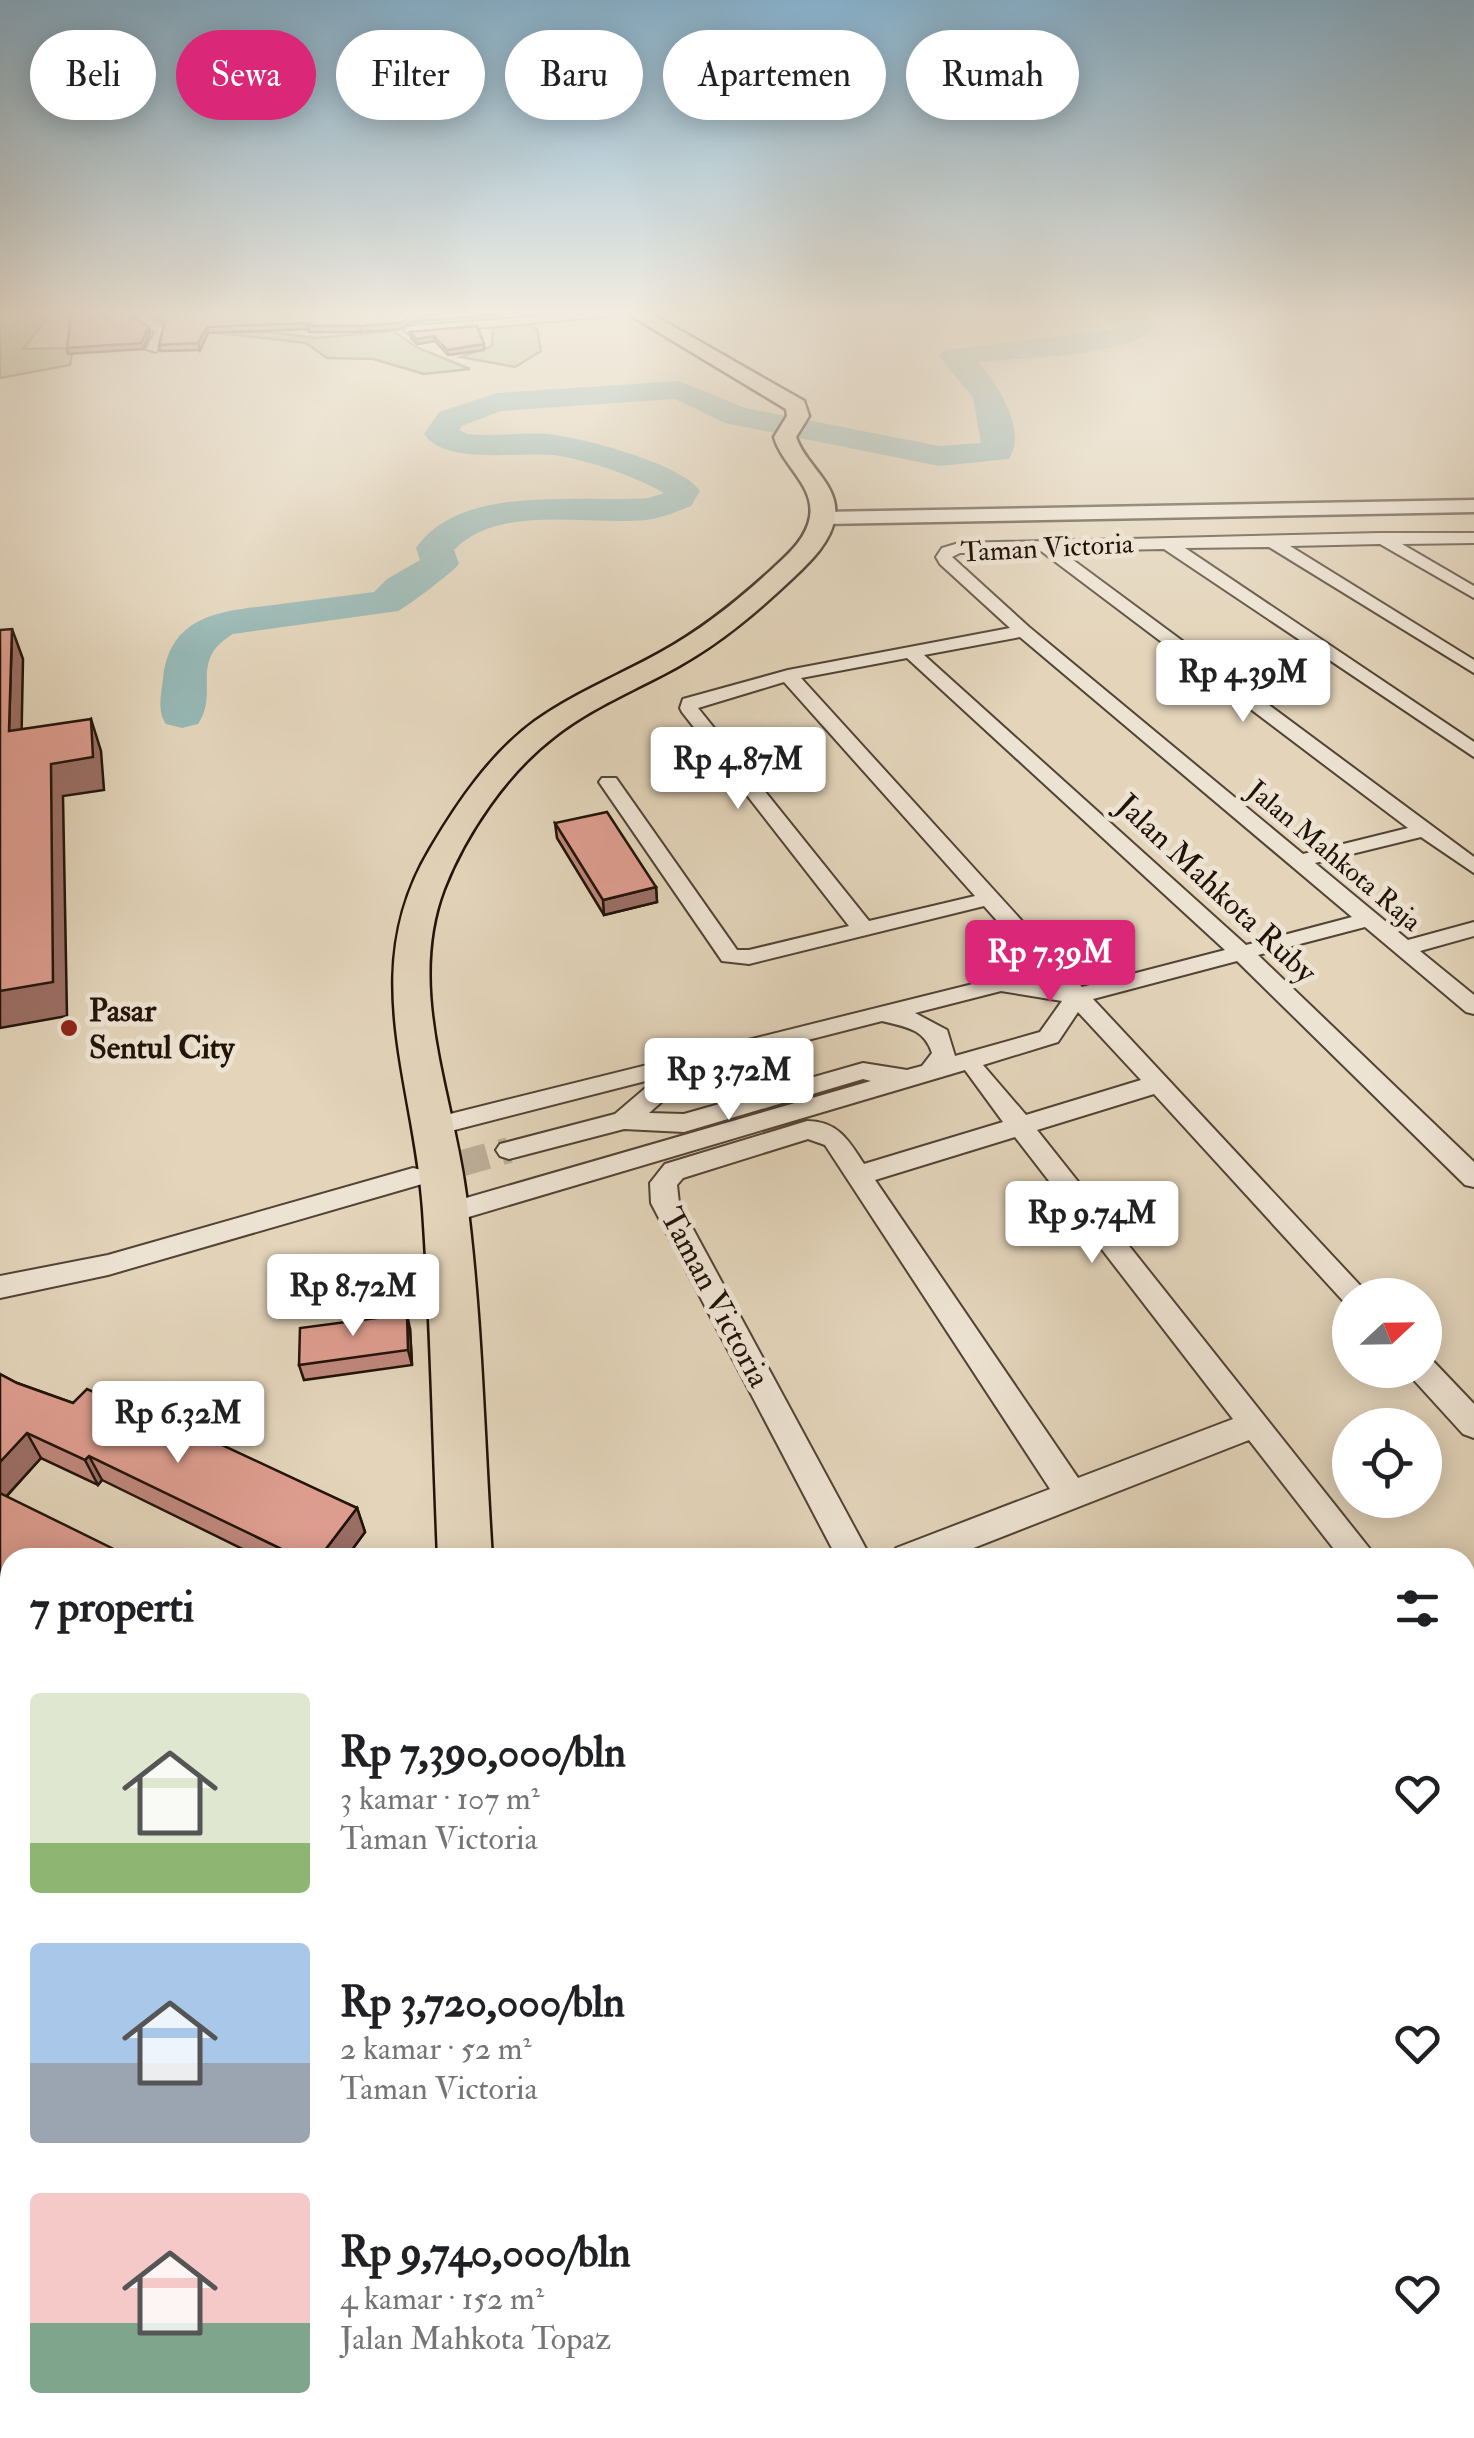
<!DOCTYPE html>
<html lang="id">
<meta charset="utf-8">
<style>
body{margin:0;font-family:"IM FELL Double Pica",serif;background:#f6f6f6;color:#202124;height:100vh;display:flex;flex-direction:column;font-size:38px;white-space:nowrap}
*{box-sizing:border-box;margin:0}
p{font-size:32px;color:#757577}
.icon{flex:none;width:55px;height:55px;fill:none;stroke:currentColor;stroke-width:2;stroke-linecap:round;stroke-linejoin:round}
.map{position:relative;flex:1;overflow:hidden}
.details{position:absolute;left:0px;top:1548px;width:1475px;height:892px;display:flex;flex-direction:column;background:#fff;border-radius:30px 30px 0 0;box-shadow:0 5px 25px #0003}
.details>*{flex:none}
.hud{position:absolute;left:30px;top:30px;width:1415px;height:90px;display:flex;gap:20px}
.needle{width:65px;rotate:68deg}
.tools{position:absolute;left:1332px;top:1278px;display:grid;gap:20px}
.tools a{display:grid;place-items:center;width:110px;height:110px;border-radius:50%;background:#fff;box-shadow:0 5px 25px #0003;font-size:50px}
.price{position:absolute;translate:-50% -85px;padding:0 22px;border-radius:10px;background:#fff;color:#222;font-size:32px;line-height:65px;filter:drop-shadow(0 2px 5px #0008)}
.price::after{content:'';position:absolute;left:50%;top:60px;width:30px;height:22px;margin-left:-15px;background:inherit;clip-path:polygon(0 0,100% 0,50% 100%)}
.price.active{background:#db2777;color:#fff}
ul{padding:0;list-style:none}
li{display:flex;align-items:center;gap:30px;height:250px;padding:0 30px}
li span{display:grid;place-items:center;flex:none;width:280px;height:200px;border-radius:10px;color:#555}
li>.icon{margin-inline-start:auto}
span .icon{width:120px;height:120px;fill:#fffc;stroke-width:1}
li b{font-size:42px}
h2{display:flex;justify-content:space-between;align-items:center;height:120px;padding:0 30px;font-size:42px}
.pill{padding:0 35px;border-radius:45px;background:#fff;box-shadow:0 5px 25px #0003;font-size:35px;line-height:90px}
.pill.active{background:#db2777;color:#fff}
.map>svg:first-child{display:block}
</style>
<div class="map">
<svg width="1474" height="2438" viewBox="0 0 1474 2438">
<rect width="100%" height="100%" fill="#e3d4ba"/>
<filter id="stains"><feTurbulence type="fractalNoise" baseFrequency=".002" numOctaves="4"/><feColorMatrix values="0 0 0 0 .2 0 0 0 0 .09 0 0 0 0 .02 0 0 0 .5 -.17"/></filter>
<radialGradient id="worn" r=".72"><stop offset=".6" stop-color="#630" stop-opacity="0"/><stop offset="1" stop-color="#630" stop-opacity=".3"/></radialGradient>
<!-- green -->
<path fill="#b0bd92" stroke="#69684e" stroke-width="2.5" d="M 0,312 L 52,312 L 23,349 L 73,348 L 70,365 L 0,378 Z
M 527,325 L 537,329 L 541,351 L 515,367 L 461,357 L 492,346 L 493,327 Z
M 393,331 L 418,348 L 470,369 L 424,374 L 373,359 L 327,358 L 306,343 L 218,333 L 268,332 L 316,338 Z"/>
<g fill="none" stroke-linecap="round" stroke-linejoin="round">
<!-- river -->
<path fill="#96b7b4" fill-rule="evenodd" d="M 1103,312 L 1147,312 L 1155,327 C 1132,357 1016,358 978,362 C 997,383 1028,431 1009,459 L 939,466 L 725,423 L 675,399 L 501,411 L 462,426 L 459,430 L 468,434 C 497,437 526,431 555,435 C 589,440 682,464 700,491 L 691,506 C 676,512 662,518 646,520 C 587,526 500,503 454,550 L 459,564 C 453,572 408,606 398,611 L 233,634 C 188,660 220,692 198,724 L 182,728 L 166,724 C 157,711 161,695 163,679 C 170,611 227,611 281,604 C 312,600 343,596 374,592 L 387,579 L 420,560 L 416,548 C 461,483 579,503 648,498 L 664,493 C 634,476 593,462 560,456 C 525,450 446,467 424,434 L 439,412 L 497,393 L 679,381 L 745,408 L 939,446 L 981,443 L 973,398 L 939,356 L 944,350 L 1110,330 L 1125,324 L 1107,318 Z"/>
<!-- minor-tunnel -->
<path stroke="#bcad97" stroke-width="26" stroke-dasharray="26 14" stroke-linecap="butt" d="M 424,1174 L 509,1150"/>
<defs>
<path id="minor" d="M 0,312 L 14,312 L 0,316 Z
M 123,312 L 137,312 L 166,328 L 156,352 L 146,349 L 155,332 Z
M 601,312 L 641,313 L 410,334 L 404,330 L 410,326 Z
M 1380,533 L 1474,533 L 1474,543 L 1402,544 L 1474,586 L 1474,598 L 1380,544 L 1290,546 L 1474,660 L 1474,673 L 1269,547 L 1185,548 L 1474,742 L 1474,757 L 1164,549 L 1061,551 L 1474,857 L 1474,873 L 1421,837 L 1315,863 L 1408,940 L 1474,922 L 1474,936 L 1420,951 L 1474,995 L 1474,1014 L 1466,1012 L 1365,927 L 1258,955 L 1474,1162 L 1474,1187 L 1465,1185 L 1237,961 L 1093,999 L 1369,1295 L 1350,1295 L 1350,1304 L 1345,1303 L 1154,1094 L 1037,1130 L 1377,1558 L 1341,1558 L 1249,1440 L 948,1558 L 892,1558 L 896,1548 L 1050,1489 L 825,1145 L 808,1139 L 683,1178 L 677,1185 L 679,1203 L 871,1558 L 837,1558 L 651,1203 L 650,1183 L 665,1164 L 807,1121 C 838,1121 849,1141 864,1164 L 1003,1122 L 965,1070 L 445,1224 L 435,1221 L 431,1214 L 435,1207 L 871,1081 L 863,1079 L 684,1132 L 624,1129 L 509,1159 L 500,1156 L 496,1150 L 500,1144 L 615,1114 L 656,1079 L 673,1074 L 435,1135 L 426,1132 L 422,1126 L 426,1120 L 1001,977 L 1054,985 L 984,906 L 749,964 L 722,961 L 599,782 L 602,778 L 616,778 L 737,950 L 749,950 L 849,926 L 682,712 L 680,708 L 683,699 L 788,670 L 1010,628 L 940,564 L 936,557 L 942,548 L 959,543 ZM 1041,551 L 1408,828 L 1303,854 L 1029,627 L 952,557 L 960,553 ZM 1020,637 L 1352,917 L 1246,945 L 924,655 ZM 907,658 L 1225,950 L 1082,987 L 801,678 ZM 784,682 L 975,896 L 869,921 L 698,708 ZM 1001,991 L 1062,1001 L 1040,1032 L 955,1056 L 947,1030 L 915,1013 ZM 1078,1012 L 1141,1080 L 1026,1115 L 983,1065 L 1058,1042 ZM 882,1021 C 905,1027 924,1028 932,1053 L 922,1066 L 907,1070 L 863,1063 L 684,1114 L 649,1113 L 674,1091 L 702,1083 L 706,1077 L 694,1069 ZM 1015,1137 L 1233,1419 L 1078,1478 L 875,1180 Z
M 413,1168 L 422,1170 L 426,1177 L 422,1184 L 108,1275 L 0,1298 L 0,1276 L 108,1255 Z
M 1425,1359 L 1434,1362 L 1474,1404 L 1474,1438 L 1463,1434 L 1412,1378 L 1408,1370 L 1425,1370 Z
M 1465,1670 L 1474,1674 L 1474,1714 L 1465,1710 Z
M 1474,2120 L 1474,2164 L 1465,2165 L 1465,2121 Z"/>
<path id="tertiary" d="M 1474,500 L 1474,512 L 823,524 L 813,518 L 823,512 Z"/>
<path id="secondary" d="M 10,2181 L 10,2247 L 0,2251 L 0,2185 Z"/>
<path id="primary" d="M 625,312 L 648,312 L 804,401 L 809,416 L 796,437 C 805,465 839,484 835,516 C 832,541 810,562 793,578 C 758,611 722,642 679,666 C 638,689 592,707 554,737 C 507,773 466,833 444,889 C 406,989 453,1094 466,1195 C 482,1315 484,1437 492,1558 L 438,1558 C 433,1442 431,1325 423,1210 C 414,1081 357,971 430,849 C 457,803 491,753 535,721 C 574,693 620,675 661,652 C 701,630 736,602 770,571 C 786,556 806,540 810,517 C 815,485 782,466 774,437 L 787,416 L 786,409 Z
M 416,2430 L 496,2430 L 495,2438 L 415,2438 Z"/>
</defs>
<!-- minor casing -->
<use href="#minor" stroke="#524335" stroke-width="4"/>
<!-- tertiary casing -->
<use href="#tertiary" stroke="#524335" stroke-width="5"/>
<!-- secondary casing -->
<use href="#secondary" stroke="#221309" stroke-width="5"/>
<!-- primary casing -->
<use href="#primary" stroke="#221309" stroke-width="5"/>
<!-- minor -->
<use href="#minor" fill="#ede3d2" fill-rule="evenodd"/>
<!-- tertiary -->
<use href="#tertiary" fill="#ede3d2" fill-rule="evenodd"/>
<!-- secondary -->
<use href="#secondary" fill="#ede3d2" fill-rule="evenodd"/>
<!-- primary -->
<use href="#primary" fill="#e3d4ba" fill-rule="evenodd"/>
</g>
<!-- wall -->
<path fill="#bf877c" stroke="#221309" stroke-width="2.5" d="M 145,312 L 528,312 L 410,322 L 400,329 L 361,332 L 309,332 L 308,329 L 208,333 L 200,350 L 160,351 L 159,345 L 165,323 Z
M 477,326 L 484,350 L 448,355 L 435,341 L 417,344 L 411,338 L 410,332 Z
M 555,823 L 656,887 L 657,902 L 604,915 L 557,838 Z
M 410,1329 L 412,1365 L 304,1380 L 299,1365 Z
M 0,1374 L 17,1383 L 73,1403 L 141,1413 L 357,1508 L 365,1532 L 346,1558 L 261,1558 L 102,1480 L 98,1485 L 41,1458 L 7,1496 L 10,1558 L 10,1762 L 0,1757 Z"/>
<!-- shaded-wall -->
<path fill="#9b6e65" stroke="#221309" stroke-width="2.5" d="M 459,312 L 528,312 L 410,322 L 400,329 L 361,332 L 360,326 L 409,316 Z
M 149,327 L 150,333 L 143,349 L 68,354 L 67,348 Z
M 207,327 L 208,333 L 200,350 L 198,343 Z
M 434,336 L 435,341 L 417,344 L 416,339 Z
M 484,344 L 484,350 L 448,355 L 447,350 Z
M 12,629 L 23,659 L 21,763 L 9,731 Z
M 91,719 L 101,751 L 104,790 L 63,796 L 67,1016 L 0,1028 L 0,991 L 51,764 Z
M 656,887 L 657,902 L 604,915 L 603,900 Z
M 407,1314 L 410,1329 L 412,1365 L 408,1350 Z
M 27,1433 L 41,1458 L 0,1503 L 0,1462 Z
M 89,1456 L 102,1480 L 98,1485 L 85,1460 Z
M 357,1508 L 365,1532 L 346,1558 L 319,1558 Z"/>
<!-- building -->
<path fill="#de9d90" stroke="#221309" stroke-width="2.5" d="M 71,312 L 124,312 L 149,327 L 141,343 L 67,348 Z
M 154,312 L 459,312 L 409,316 L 400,323 L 360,326 L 308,326 L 311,323 L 207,327 L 198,343 L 159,345 L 166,319 Z
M 477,326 L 484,344 L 447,350 L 434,336 L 416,339 L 410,332 Z
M 12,629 L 9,731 L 91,719 L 93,757 L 51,764 L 53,982 L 0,991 L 0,630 Z
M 607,812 L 656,887 L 603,900 L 555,823 Z
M 407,1314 L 408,1350 L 299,1365 L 300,1328 Z
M 0,1374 L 17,1383 L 73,1403 L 87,1389 L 141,1413 L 145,1409 L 357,1508 L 319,1558 L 300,1558 L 89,1456 L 85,1460 L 27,1433 L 0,1462 Z
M 0,1493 L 132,1558 L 10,1558 L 10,1750 L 0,1744 Z"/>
<!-- sky -->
<linearGradient id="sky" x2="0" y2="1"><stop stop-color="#87b5d3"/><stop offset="0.48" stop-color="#f2ece0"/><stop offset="1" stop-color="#f2ece0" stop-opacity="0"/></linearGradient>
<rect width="1474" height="653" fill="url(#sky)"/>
<!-- markers -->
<circle fill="#8f2418" stroke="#ede3d2" stroke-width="4" cx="69" cy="1028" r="10"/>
<g text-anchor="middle" stroke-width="10" stroke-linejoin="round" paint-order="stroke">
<!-- far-street labels -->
<g font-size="28" fill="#221309" stroke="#ede3d2">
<text transform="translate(1047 547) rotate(-3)" y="10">Taman Victoria</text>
<text transform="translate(1335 855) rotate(40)" y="10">Jalan Mahkota Raja</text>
</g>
<!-- street labels -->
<g font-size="32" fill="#221309" stroke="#ede3d2">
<text transform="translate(1217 888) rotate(43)" y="11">Jalan Mahkota Ruby</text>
<text transform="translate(716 1297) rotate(62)" y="11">Taman Victoria</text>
</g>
<!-- poi labels -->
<g font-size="32" font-weight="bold" fill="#221309" stroke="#ede3d2" text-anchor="start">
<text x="89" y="1021">Pasar<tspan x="89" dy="37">Sentul City</tspan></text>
</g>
</g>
<rect width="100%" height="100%" filter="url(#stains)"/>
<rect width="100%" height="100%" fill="url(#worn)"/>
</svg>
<div class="tools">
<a><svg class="needle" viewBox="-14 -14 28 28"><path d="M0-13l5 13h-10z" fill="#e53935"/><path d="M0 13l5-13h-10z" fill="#757577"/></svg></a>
<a><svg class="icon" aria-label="locate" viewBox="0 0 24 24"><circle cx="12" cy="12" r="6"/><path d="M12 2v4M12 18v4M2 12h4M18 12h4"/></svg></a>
</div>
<b class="price" style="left:1243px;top:725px">Rp 4.39M</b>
<b class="price" style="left:738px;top:812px">Rp 4.87M</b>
<b class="price active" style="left:1050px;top:1005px">Rp 7.39M</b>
<b class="price" style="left:729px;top:1123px">Rp 3.72M</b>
<b class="price" style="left:1092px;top:1266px">Rp 9.74M</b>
<b class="price" style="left:353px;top:1339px">Rp 8.72M</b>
<b class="price" style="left:178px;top:1466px">Rp 6.32M</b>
<div class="hud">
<a class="pill">Beli</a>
<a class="pill active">Sewa</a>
<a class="pill">Filter</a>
<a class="pill">Baru</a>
<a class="pill">Apartemen</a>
<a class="pill">Rumah</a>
</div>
<section class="details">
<h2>7 properti<svg class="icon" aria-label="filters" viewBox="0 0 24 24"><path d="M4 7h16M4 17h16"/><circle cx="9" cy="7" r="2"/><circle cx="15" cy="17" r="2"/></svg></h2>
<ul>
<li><span style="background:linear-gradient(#dfe7d0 75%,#8fb573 0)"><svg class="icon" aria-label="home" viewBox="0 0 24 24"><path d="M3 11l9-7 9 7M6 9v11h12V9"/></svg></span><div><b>Rp 7,390,000/bln</b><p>3 kamar · 107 m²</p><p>Taman Victoria</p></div><svg class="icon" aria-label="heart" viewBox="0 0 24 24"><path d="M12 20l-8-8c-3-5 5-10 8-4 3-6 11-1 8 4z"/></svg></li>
<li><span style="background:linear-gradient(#a9c7e8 60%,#9aa5b1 0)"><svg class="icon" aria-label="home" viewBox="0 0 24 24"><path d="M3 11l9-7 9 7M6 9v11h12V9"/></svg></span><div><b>Rp 3,720,000/bln</b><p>2 kamar · 52 m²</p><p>Taman Victoria</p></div><svg class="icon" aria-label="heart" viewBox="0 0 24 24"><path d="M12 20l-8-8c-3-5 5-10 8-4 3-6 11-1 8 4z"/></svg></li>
<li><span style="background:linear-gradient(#f6c9c9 65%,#7fa58c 0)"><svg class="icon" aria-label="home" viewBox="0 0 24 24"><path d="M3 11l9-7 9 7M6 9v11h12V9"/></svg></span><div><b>Rp 9,740,000/bln</b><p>4 kamar · 152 m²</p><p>Jalan Mahkota Topaz</p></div><svg class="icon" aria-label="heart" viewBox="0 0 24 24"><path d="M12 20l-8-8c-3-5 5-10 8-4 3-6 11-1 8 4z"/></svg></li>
</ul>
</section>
</div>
